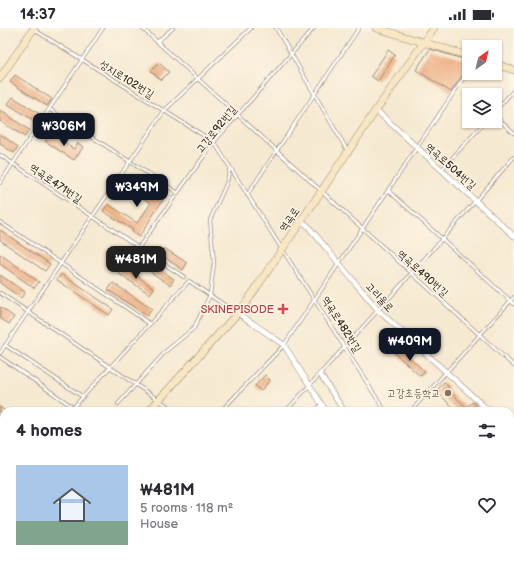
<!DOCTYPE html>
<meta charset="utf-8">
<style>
body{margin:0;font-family:"Balsamiq Sans","Poor Story",sans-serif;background:#f7f7f7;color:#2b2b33;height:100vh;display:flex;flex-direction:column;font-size:15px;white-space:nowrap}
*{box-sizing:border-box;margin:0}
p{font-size:13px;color:#7c7c81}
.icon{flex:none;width:22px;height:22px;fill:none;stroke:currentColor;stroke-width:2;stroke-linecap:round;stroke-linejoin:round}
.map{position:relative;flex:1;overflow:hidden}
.drawer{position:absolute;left:0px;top:379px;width:514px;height:156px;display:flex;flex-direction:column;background:#fff;border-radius:12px 12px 0 0;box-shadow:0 1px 3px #0004}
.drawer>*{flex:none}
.needle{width:26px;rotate:34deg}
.tools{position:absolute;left:462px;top:12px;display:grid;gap:8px}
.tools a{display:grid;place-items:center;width:40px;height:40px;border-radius:0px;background:#fff;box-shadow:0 1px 3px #0004;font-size:20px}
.price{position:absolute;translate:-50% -34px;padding:0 9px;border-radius:8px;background:#111827;color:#fff;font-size:13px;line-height:26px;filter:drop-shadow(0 1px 2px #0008)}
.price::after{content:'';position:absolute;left:50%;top:24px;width:12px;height:9px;margin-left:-6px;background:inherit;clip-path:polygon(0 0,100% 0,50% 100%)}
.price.active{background:#222;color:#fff}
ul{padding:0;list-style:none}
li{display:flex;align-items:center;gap:12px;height:100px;padding:0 16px}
li span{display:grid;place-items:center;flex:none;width:112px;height:80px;border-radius:0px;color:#555}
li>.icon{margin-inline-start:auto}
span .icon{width:48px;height:48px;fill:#fffc;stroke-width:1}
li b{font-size:17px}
h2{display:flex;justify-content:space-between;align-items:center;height:48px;padding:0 16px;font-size:17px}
.status{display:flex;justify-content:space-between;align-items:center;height:28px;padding:0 20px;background:#fff;direction:ltr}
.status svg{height:11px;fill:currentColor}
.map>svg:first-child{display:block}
</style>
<div class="status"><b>14:37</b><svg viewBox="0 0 49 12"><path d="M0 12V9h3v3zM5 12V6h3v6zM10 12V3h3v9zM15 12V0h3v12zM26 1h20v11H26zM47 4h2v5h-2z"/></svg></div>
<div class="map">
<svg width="514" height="535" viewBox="0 0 514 535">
<rect width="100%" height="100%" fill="#fcf5e5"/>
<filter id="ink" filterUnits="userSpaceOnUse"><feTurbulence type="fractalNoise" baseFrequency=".025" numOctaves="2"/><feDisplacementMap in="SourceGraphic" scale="8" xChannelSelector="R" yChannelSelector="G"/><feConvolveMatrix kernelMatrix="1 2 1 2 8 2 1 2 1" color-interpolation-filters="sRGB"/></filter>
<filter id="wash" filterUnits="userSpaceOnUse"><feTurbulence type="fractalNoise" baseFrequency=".012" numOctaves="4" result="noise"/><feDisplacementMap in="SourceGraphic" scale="16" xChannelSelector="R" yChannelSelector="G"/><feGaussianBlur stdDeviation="0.9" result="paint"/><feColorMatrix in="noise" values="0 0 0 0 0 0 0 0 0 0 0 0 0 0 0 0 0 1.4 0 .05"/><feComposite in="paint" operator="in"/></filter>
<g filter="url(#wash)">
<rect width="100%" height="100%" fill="#f6e9d1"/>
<!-- green -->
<path fill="#c0d275" stroke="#7e7e4a" d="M 514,407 L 514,462 L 510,467 L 510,411 Z
M 129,531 L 396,531 L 396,535 L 124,535 Z"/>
<g id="blocks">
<!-- building -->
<path fill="#edaf83" d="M 430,21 L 469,33 L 469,39 L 467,40 L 451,64 L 416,42 Z
M 388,22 L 395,27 L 378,53 L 371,48 Z
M 159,35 L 169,44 L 161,52 L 151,43 Z
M 15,47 L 52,71 L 47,78 L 10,54 Z
M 13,69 L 41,87 L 36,94 L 8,76 Z
M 0,82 L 29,102 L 25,109 L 0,93 Z
M 51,105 L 74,121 L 78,115 L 83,119 L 74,132 L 45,113 Z
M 0,106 L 18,119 L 14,125 L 0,116 Z
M 126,149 L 156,168 L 157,165 L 164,170 L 139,209 L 132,204 L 133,202 L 103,183 L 108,176 L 137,195 L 143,187 L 151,175 L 121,156 Z
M 0,202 L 50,236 L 45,243 L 0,212 Z
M 164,220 L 187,235 L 183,242 L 160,226 Z
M 134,224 L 174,251 L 170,257 L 130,230 Z
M 0,226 L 39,254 L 34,260 L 0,236 Z
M 124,239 L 154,260 L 150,266 L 119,246 Z
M 61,246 L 113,281 L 109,287 L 57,252 Z
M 0,247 L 25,264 L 21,270 L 0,255 Z
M 113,255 L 152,281 L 147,288 L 108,262 Z
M 0,279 L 14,289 L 9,296 L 0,290 Z
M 400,320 L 425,344 L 420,348 L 395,325 Z
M 265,347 L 270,352 L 261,363 L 255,358 Z
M 444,354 L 449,359 L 447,361 L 467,380 L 472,374 L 480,381 L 478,383 L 457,383 L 438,365 L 440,363 L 438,361 Z
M 0,379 L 4,382 L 4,391 L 0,388 Z
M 510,506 L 514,512 L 514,521 L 510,524 Z"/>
</g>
</g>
<g filter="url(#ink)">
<use href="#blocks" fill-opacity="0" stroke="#988a78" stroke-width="1"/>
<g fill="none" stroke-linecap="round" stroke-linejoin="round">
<!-- secondary-tunnel -->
<path stroke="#d1c3ad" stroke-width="7" stroke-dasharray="7 3.5" stroke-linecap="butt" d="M 11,535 L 14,531"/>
<defs>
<path id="lane" d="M 142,0 L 514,338
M 276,0 L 347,122
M 33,1 L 214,114 L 385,383
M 157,14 L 173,0
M 49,81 L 178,165
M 495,83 L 514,62
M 495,88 L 514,105
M 0,127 L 184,249
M 442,141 L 486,93
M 0,155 L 103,0
M 388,162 L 514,276
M 247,167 L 359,0
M 0,194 L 150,296
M 139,219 L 214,114 L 314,0
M 0,265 L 175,383
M 5,317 L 83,369
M 0,325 L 164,83 L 251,0
M 0,329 L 73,379
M 118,376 L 166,323 L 194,300 L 210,267 L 214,235 L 210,192 L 227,154 L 230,139
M 70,383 L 189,253 L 236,285
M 221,383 L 284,317 L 469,42
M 286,383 L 412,245 L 514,129
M 411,383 L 514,269
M 0,412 L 4,407
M 0,466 L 4,461
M 0,479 L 4,481
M 510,487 L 514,493
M 0,521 L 4,523
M 79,531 L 82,534 L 87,531
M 109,535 L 111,531"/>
<path id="street" d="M 376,82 L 514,208
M 301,193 L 307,197 L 378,282 L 489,383
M 238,285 L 284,317 L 326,383
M 320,346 L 344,383
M 317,383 L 322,377
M 0,396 L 4,398
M 510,401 L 514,405
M 420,531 L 422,535
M 481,531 L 483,535
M 505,535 L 514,529"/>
<path id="secondary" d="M 376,0 L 469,28
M 495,36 L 514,42
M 0,50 L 34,0
M 149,383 L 244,278 L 376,82 L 434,0"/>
</defs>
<!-- lane casing -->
<use href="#lane" stroke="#988a78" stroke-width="4"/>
<!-- street casing -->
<use href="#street" stroke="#988a78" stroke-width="6"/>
<!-- secondary casing -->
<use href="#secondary" stroke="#988a78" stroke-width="8"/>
<!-- path -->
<path stroke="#988a78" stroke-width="1" stroke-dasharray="1 3" stroke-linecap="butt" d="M 122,535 L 125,531"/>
<!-- lane -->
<use href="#lane" stroke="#fff" stroke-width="2.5"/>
<!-- street -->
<use href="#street" stroke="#fff" stroke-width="5"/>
<!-- secondary -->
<use href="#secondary" stroke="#f9e7c3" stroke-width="7"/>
</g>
</g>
<!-- markers -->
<path fill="#e0444e" stroke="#fcf5e5" stroke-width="1.5" d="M281 275h4v4h4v4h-4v4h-4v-4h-4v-4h4z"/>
<circle fill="#8d6e63" stroke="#fcf5e5" stroke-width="1.5" cx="448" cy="365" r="4"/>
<g text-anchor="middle" stroke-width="3" stroke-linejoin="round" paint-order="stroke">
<!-- street labels -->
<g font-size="11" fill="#3b2a1e" stroke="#fcf5e5">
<text transform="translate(127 51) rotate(32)" y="4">성지로102번길</text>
<text transform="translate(216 101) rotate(-51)" y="4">고강로92번길</text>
<text transform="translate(451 138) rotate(42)" y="4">역곡로504번길</text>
<text transform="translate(56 155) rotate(34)" y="4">역곡로471번길</text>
<text transform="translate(289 191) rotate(-55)" y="4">역곡로</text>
<text transform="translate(423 245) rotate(42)" y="4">역곡로490번길</text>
<text transform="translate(380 269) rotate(47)" y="4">고리울로</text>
<text transform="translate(342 296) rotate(58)" y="4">역곡로482번길</text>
</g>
<!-- health labels -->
<g font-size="11" fill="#be3a42" stroke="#fcf5e5" text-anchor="end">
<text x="274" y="285">SKINEPISODE</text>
</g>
<!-- education labels -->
<g font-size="11" fill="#785e54" stroke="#fcf5e5" text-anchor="end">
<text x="440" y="369">고강초등학교</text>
</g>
</g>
</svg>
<div class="tools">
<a><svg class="needle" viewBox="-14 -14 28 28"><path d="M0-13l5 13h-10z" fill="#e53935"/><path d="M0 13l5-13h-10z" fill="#7c7c81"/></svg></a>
<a><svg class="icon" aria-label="layers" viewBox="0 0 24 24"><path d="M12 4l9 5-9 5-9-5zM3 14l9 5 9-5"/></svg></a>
</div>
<b class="price" style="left:64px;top:119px">₩306M</b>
<b class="price" style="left:137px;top:180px">₩349M</b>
<b class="price active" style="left:136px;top:252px">₩481M</b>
<b class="price" style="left:410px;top:334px">₩409M</b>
<section class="drawer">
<h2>4 homes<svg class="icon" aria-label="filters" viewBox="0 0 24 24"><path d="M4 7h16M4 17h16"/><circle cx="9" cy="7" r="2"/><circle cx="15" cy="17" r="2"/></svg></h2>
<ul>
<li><span style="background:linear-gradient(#a9c7e8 70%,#7fa58c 0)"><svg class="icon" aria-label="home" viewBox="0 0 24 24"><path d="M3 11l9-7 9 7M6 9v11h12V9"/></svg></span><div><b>₩481M</b><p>5 rooms · 118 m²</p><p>House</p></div><svg class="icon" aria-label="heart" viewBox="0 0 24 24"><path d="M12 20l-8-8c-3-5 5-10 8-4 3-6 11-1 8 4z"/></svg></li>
</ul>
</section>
</div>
